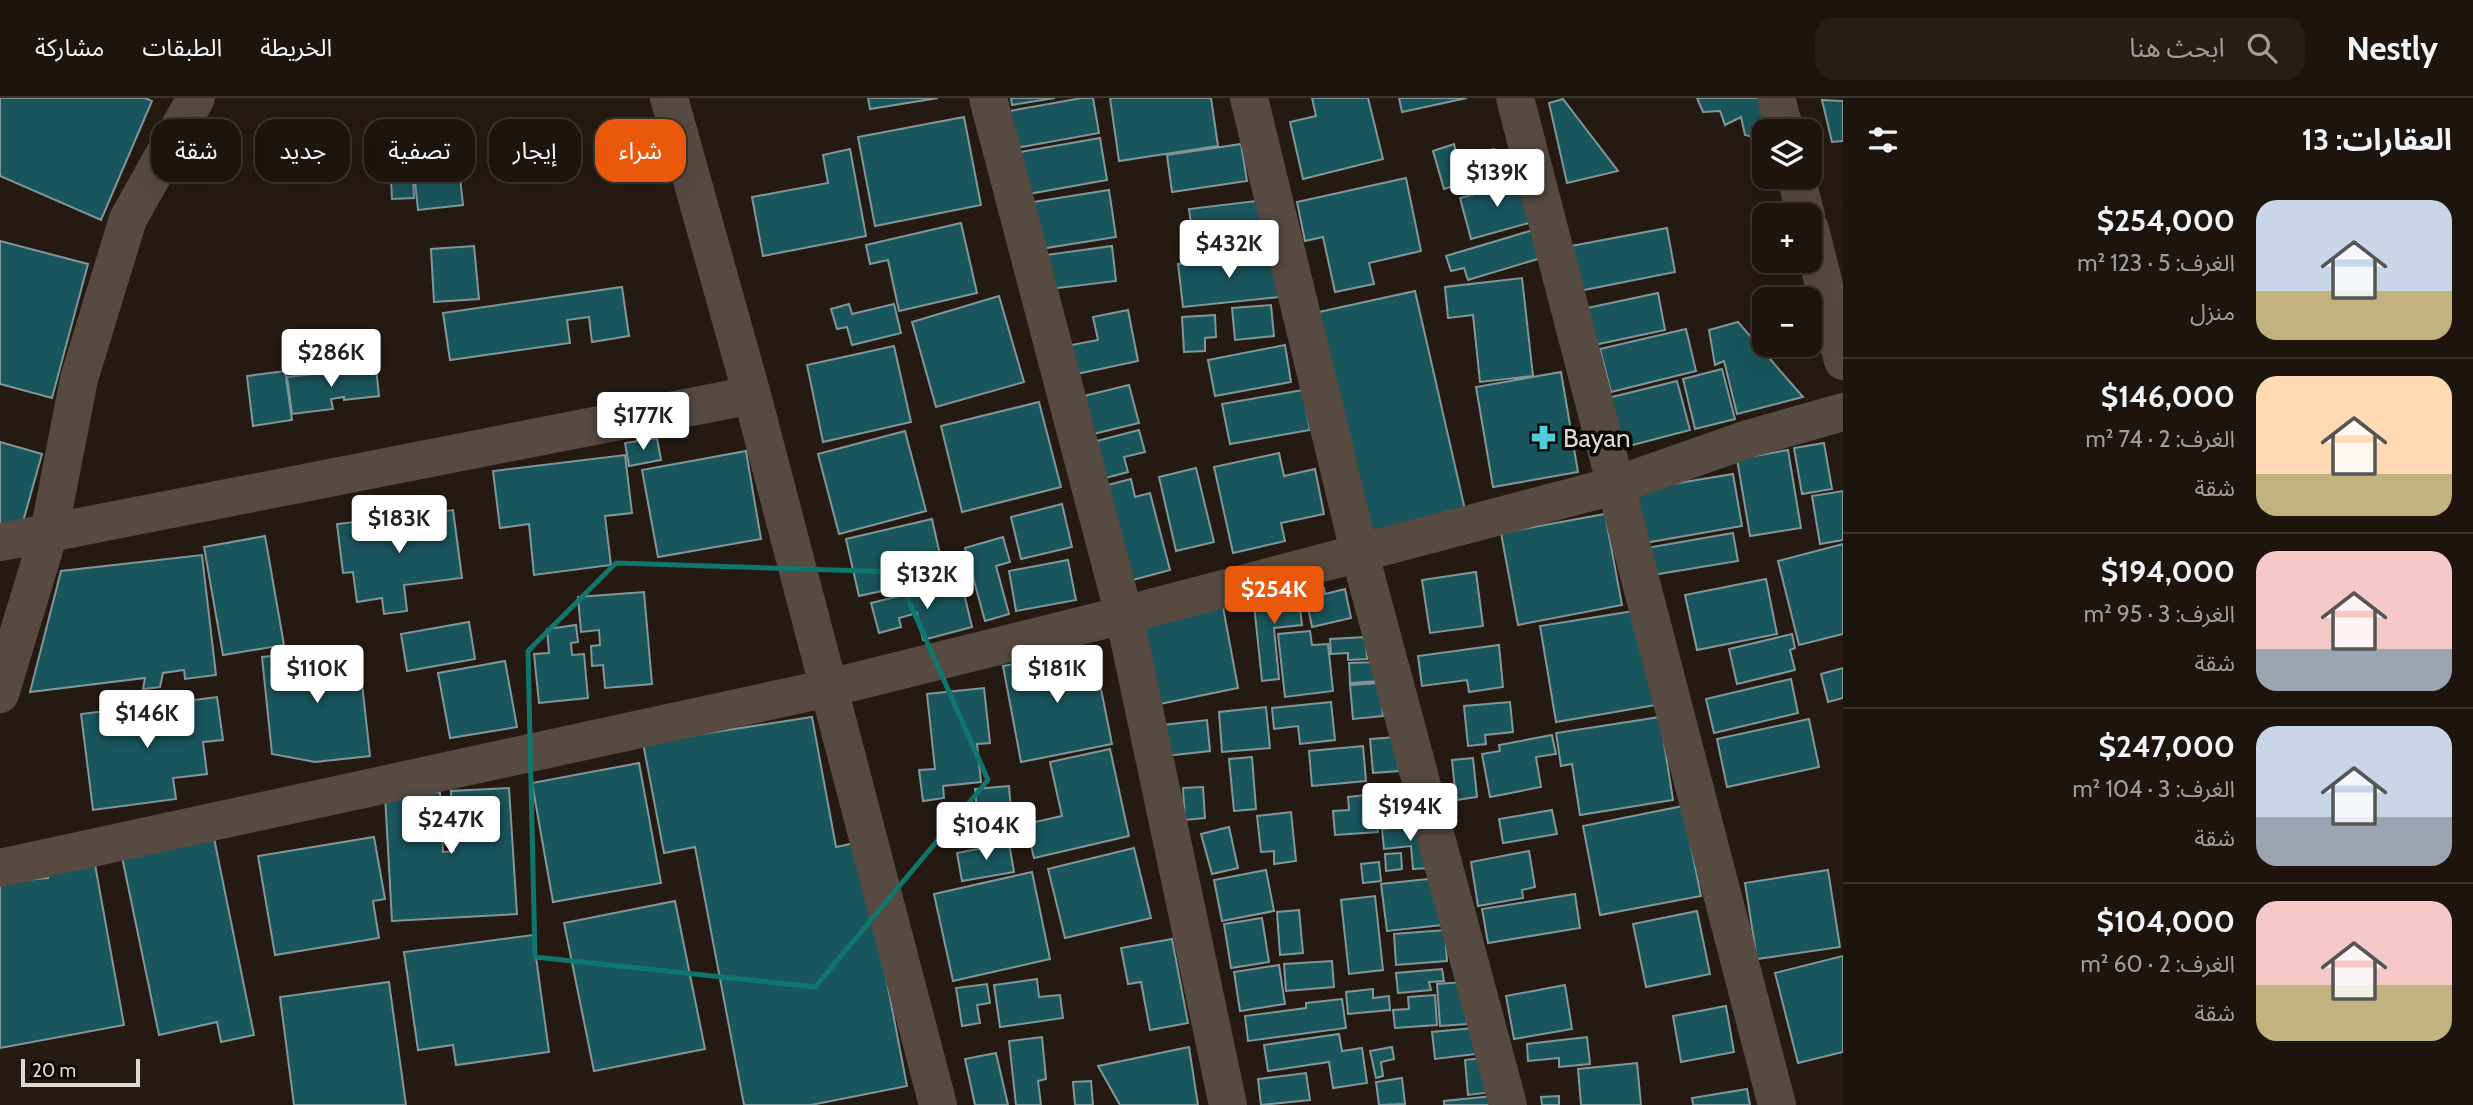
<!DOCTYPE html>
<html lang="ar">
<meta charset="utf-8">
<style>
body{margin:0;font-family:Cabin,"Noto Sans Arabic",sans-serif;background:#251d16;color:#f1f3f6;direction:rtl;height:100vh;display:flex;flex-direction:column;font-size:26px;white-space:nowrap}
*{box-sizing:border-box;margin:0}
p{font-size:23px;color:#a09e9d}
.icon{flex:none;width:38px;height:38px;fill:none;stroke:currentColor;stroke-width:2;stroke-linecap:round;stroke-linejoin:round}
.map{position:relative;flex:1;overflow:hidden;direction:ltr}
.sheet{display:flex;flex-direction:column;background:#1c140d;width:630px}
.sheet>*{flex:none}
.banner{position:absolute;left:21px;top:21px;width:665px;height:63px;direction:rtl;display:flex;gap:14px}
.buttons{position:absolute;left:1752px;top:21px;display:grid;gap:14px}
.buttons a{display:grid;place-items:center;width:70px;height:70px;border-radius:14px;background:#1c140d;box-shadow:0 7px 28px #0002,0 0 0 2px #3a332e;font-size:35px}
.scale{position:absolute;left:21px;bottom:18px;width:119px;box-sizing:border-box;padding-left:7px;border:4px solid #dfd7d1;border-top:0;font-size:19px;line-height:24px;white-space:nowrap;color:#dfd7d1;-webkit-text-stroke:5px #0a0603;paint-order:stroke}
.price{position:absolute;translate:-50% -60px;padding:0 16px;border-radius:7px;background:#fff;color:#222;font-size:23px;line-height:46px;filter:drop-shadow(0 2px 4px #0008)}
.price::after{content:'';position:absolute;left:50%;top:42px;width:21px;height:16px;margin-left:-10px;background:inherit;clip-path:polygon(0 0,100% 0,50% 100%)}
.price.selected{background:#ea580c;color:#fff}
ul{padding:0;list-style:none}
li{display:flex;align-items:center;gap:21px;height:175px;padding:0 21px}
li+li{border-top:2px solid #3a332e}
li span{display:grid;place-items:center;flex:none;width:196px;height:140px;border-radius:21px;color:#555}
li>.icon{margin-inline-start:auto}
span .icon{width:84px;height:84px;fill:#fffc;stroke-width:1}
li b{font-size:30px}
h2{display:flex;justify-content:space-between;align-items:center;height:84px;padding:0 21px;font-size:30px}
.tag{padding:0 24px;border-radius:21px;background:#1c140d;box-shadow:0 7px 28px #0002,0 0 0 2px #3a332e;font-size:24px;line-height:63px}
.tag.selected{background:#ea580c;color:#fff}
header{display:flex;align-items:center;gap:42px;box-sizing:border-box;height:98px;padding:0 35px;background:#1c140d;border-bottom:2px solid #3a332e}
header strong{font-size:33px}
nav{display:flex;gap:38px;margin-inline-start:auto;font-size:24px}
.search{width:490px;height:63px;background:#251d16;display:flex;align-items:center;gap:18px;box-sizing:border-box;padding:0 24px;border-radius:21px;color:#a09e9d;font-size:26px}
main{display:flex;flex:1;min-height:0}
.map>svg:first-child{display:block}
</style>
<header>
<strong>Nestly</strong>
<div class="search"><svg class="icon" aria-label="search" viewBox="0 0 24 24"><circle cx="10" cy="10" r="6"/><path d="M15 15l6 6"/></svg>ابحث هنا</div>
<nav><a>الخريطة</a><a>الطبقات</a><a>مشاركة</a></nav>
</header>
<main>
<section class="sheet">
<h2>العقارات: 13<svg class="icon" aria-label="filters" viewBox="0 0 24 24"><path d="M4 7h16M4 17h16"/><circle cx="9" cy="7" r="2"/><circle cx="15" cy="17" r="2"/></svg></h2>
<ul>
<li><span style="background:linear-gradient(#c9d6e8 65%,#c2b280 0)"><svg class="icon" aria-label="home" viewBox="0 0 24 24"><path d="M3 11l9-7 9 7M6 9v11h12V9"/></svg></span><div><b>$254,000</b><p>الغرف: 5 · 123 m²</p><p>منزل</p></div></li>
<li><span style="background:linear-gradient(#ffd9b3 70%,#c2b280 0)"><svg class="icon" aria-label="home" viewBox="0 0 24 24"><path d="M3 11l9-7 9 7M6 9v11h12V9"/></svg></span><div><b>$146,000</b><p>الغرف: 2 · 74 m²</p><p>شقة</p></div></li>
<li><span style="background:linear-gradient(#f6c9c9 70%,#9aa5b1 0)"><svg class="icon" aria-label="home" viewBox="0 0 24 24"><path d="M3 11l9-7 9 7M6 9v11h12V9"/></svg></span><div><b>$194,000</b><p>الغرف: 3 · 95 m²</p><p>شقة</p></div></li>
<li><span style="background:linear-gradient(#c9d6e8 65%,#9aa5b1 0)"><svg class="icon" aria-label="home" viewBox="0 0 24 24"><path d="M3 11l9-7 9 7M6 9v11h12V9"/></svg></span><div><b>$247,000</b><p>الغرف: 3 · 104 m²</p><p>شقة</p></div></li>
<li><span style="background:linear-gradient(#f6c9c9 60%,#c2b280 0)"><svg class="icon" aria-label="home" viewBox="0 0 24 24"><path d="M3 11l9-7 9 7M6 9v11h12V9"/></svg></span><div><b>$104,000</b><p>الغرف: 2 · 60 m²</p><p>شقة</p></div></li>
</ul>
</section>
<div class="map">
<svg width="1843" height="1007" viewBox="0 0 1843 1007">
<rect width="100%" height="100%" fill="#251a11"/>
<!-- building -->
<path fill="#19555c" stroke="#819699" stroke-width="2" d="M 0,0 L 145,0 L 152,3 L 101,122 L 0,78 Z
M 868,0 L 938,0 L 870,11 Z
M 1011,0 L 1055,0 L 1012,7 Z
M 1082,0 L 1093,0 L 1099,35 L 1010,51 L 1004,14 Z
M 1110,0 L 1211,0 L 1218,48 L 1119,63 Z
M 1312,0 L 1368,0 L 1383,61 L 1303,81 L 1290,24 L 1316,18 Z
M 1399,0 L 1467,0 L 1402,14 Z
M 1697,0 L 1758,0 L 1768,33 L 1764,33 L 1764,42 L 1745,37 L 1741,19 L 1725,27 L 1720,13 L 1703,14 Z
M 1563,1 L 1618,73 L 1567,85 L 1549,5 Z
M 1822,2 L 1843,3 L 1843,43 L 1832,44 Z
M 964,19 L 981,107 L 875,128 L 858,39 Z
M 1100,40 L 1107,82 L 1023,97 L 1015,55 Z
M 1241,46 L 1247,83 L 1172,94 L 1167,57 Z
M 1454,46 L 1458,62 L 1494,51 L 1501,73 L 1444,91 L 1433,53 Z
M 457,50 L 463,107 L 418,112 L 412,55 Z
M 850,51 L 866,138 L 763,158 L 752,99 L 828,85 L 823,57 Z
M 1406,80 L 1421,153 L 1369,165 L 1374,186 L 1335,194 L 1323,139 L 1305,143 L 1297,104 Z
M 413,81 L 414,100 L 392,101 L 391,83 Z
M 1528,82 L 1529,125 L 1471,141 L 1460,100 Z
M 1109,92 L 1116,139 L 1040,151 L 1033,104 Z
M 1264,102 L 1269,148 L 1195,157 L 1189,111 Z
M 961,125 L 977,195 L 899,213 L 888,162 L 870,166 L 866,147 Z
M 1667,130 L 1675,174 L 1579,193 L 1571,148 Z
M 1533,132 L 1541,160 L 1468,182 L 1464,170 L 1451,173 L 1446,158 Z
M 0,143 L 88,166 L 52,300 L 0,286 Z
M 474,148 L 479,201 L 434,204 L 431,151 Z
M 1112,148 L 1116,183 L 1050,191 L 1046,157 Z
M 1274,155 L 1279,199 L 1183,209 L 1178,166 Z
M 1522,180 L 1533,278 L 1480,284 L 1473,217 L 1448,220 L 1445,189 Z
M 622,189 L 629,238 L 592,244 L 589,219 L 567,222 L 570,245 L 450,262 L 443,215 Z
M 1415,193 L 1466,416 L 1368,439 L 1305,217 Z
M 1658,195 L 1665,232 L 1594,247 L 1587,210 Z
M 999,198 L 1024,284 L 936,309 L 912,224 Z
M 849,206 L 852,216 L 894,206 L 901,235 L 852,247 L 847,229 L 837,231 L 831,211 Z
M 1271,207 L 1274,238 L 1235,242 L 1232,210 Z
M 1128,212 L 1138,263 L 1067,278 L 1061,249 L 1098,242 L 1093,219 Z
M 1215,217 L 1216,239 L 1205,240 L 1205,253 L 1184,254 L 1182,219 Z
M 1738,224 L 1803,299 L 1737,316 L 1724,263 L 1715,267 L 1709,232 Z
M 1686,231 L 1696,273 L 1611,294 L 1600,251 Z
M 1285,247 L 1291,284 L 1215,298 L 1208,262 Z
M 894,248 L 911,324 L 823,344 L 807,267 Z
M 376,269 L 379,298 L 344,302 L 344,299 L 331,301 L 333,311 L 292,316 L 287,279 Z
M 1722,271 L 1735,321 L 1695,331 L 1683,281 Z
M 285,273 L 292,322 L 253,328 L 247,278 Z
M 1561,274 L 1578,374 L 1493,389 L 1476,289 Z
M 1677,283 L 1690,332 L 1621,350 L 1608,300 Z
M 1129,287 L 1139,325 L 1093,336 L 1084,298 Z
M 1303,292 L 1310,332 L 1230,346 L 1222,306 Z
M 1039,304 L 1061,389 L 962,414 L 941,328 Z
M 1139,332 L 1145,354 L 1124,359 L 1128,374 L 1098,382 L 1089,345 Z
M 905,333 L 926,413 L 839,436 L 818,356 Z
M 657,340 L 661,362 L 629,368 L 625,345 Z
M 0,344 L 42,356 L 21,431 L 0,435 Z
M 1824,345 L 1832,391 L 1802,396 L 1794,350 Z
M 1788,352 L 1801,430 L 1750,438 L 1737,361 Z
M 746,353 L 761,441 L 658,459 L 642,372 Z
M 1279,355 L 1284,378 L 1315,371 L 1324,416 L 1281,425 L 1285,443 L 1233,455 L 1214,369 Z
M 625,357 L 632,415 L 605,418 L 611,467 L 534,477 L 529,426 L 500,430 L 493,373 Z
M 1196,370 L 1214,444 L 1176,453 L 1159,379 Z
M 1733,376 L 1742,428 L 1639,446 L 1630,393 Z
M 1131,381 L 1135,399 L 1150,395 L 1170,472 L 1125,484 L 1100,389 Z
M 1843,393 L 1843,442 L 1820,446 L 1812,398 Z
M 1062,406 L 1072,449 L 1021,461 L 1011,419 Z
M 453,412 L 462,480 L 404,487 L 407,513 L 384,516 L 382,500 L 357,504 L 353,474 L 343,475 L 337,426 Z
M 1605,416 L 1622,507 L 1518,527 L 1501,435 Z
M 932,421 L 945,479 L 859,498 L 846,441 Z
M 1733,435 L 1738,463 L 1640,479 L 1635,452 Z
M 265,438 L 284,547 L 223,557 L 204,449 Z
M 1003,439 L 1010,464 L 996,468 L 1009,516 L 985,523 L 965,450 Z
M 1843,446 L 1843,536 L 1799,547 L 1778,463 Z
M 202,457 L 216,577 L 185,581 L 184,572 L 163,575 L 160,589 L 143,591 L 145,580 L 30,594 L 61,473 Z
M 1068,462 L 1076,502 L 1016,513 L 1009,473 Z
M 1476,474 L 1483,528 L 1430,535 L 1422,482 Z
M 1766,481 L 1777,536 L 1697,552 L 1685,497 Z
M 961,483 L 972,529 L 923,542 L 917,515 L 899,520 L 901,529 L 879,535 L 871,505 Z
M 1324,490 L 1325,496 L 1345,491 L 1351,520 L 1312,529 L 1305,495 Z
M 1298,492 L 1302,527 L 1274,530 L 1279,581 L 1262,583 L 1253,497 Z
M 644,494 L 652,586 L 605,590 L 603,567 L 592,568 L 591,548 L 600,547 L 599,532 L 581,534 L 578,499 Z
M 1223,509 L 1238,590 L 1155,607 L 1139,525 Z
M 1640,512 L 1656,607 L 1556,624 L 1540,528 Z
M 469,524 L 475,561 L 407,573 L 401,536 Z
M 576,527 L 578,544 L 571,545 L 572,557 L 584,556 L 588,600 L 539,605 L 534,556 L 549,555 L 547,531 Z
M 1310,533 L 1312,547 L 1328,546 L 1333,593 L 1285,599 L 1278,536 Z
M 1792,536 L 1795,550 L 1790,552 L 1795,572 L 1737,586 L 1729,551 Z
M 1366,539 L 1367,561 L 1348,562 L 1348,555 L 1331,556 L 1330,541 Z
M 1499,547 L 1503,589 L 1469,594 L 1467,582 L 1422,588 L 1418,558 Z
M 358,549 L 370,658 L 315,664 L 272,656 L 262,559 Z
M 1093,551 L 1112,646 L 1021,664 L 1003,568 Z
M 505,563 L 517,629 L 450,640 L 438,575 Z
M 1380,564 L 1380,583 L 1350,585 L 1349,565 Z
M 1843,570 L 1843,600 L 1828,604 L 1821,576 Z
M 1791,581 L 1798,615 L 1714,635 L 1706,601 Z
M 1380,585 L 1383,618 L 1353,621 L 1350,587 Z
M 984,590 L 990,645 L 977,646 L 981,684 L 943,688 L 944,700 L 923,703 L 919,672 L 935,671 L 927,596 Z
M 217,599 L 223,642 L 203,644 L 207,676 L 173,680 L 176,701 L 93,712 L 81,616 Z
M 1331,604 L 1335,642 L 1300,646 L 1298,628 L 1274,631 L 1272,610 Z
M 1510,604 L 1513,634 L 1485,637 L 1486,646 L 1468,648 L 1464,608 Z
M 1266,609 L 1270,650 L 1222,654 L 1219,614 Z
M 812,619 L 836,749 L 860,744 L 907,988 L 811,1007 L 744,1007 L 695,749 L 664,755 L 643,645 Z
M 1660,619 L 1673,702 L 1580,717 L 1572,666 L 1561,668 L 1556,635 Z
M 1809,621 L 1819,669 L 1727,689 L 1717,641 Z
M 1207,622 L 1210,653 L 1166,658 L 1163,627 Z
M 1552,637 L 1556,656 L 1536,659 L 1541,689 L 1490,699 L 1482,656 L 1500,653 L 1499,647 Z
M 1396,639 L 1399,673 L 1373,675 L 1370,641 Z
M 1363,648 L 1366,683 L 1312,688 L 1309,653 Z
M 1110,651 L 1129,738 L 1034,760 L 1026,726 L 1062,718 L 1050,664 Z
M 1252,659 L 1256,711 L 1234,713 L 1229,661 Z
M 1473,660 L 1477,699 L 1456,702 L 1452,662 Z
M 639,665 L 661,785 L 553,804 L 532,685 Z
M 1009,688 L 1012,724 L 989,725 L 987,714 L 977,714 L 975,691 Z
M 1411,688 L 1414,723 L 1387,725 L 1384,690 Z
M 1203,689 L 1205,720 L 1185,722 L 1183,690 Z
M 509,690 L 517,816 L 392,823 L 385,697 L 440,694 L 443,754 L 454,753 L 451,693 Z
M 1375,696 L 1378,734 L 1335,737 L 1333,713 L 1349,712 L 1348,699 Z
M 1683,708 L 1701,798 L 1600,817 L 1583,728 Z
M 1552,712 L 1557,736 L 1503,745 L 1499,721 Z
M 1291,714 L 1296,763 L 1274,766 L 1274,753 L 1261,754 L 1257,718 Z
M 1427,727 L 1430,770 L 1413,771 L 1411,748 L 1384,751 L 1382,731 Z
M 1229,729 L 1238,770 L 1212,776 L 1201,736 Z
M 374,739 L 385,801 L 373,803 L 379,840 L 275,857 L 258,758 Z
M 214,740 L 254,937 L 221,944 L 217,924 L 159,937 L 122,759 Z
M 1009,745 L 1014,774 L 962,783 L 957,755 Z
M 1134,750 L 1151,820 L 1065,840 L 1048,771 Z
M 1529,753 L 1535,789 L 1522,792 L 1523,800 L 1478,808 L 1471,764 Z
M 1401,755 L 1402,771 L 1386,773 L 1385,756 Z
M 94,761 L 124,927 L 0,950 L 0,788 L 11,783 L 48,780 L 50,769 Z
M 1379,764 L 1381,783 L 1363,785 L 1361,766 Z
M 1266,772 L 1274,813 L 1222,823 L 1214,782 Z
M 1828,772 L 1840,849 L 1757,861 L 1745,785 Z
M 1032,774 L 1050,861 L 953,883 L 934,796 Z
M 1437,780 L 1442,827 L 1387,833 L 1381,786 Z
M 1575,796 L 1580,830 L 1488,845 L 1482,811 Z
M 1375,798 L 1383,872 L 1349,876 L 1341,802 Z
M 675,803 L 705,951 L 594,973 L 564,825 Z
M 1299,812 L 1303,855 L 1280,857 L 1277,814 Z
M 1697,813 L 1710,876 L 1646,889 L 1633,826 Z
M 1262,820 L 1269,864 L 1231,870 L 1224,826 Z
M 1445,832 L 1447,863 L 1396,867 L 1394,836 Z
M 533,837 L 549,954 L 456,967 L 453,947 L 418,952 L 404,854 Z
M 1172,841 L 1188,925 L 1150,932 L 1141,884 L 1128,886 L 1121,850 Z
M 1843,858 L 1843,954 L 1798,965 L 1775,875 Z
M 1332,863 L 1334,889 L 1286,893 L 1284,866 Z
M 1279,867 L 1285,906 L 1240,913 L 1234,874 Z
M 1442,871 L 1444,883 L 1429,884 L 1431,892 L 1398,895 L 1396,875 Z
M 1037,881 L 1039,899 L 1060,897 L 1063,920 L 1000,929 L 994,887 Z
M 389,884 L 406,1007 L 294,1007 L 280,899 Z
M 1464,884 L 1467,926 L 1440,928 L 1437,886 Z
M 987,886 L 990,905 L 977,907 L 980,925 L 962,928 L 956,890 Z
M 1565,887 L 1572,931 L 1514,941 L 1506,898 Z
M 1373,891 L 1373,900 L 1389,898 L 1390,912 L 1348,916 L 1346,894 Z
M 1435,897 L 1437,927 L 1395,930 L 1393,912 L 1409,911 L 1408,899 Z
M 1342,901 L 1346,930 L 1248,943 L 1245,918 L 1306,910 L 1306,905 Z
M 1726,908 L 1734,954 L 1681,964 L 1673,918 Z
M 1473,930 L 1476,956 L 1435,961 L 1432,934 Z
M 1339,936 L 1342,953 L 1362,950 L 1367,985 L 1333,990 L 1329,964 L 1268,973 L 1264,947 Z
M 1042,939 L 1046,981 L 1038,983 L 1041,1007 L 1016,1007 L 1009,943 Z
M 1587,939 L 1590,966 L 1559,969 L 1559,960 L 1528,963 L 1527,946 Z
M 1189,949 L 1198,1007 L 1120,1007 L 1098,968 Z
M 1392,949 L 1394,961 L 1381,964 L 1383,978 L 1376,980 L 1370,953 Z
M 996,955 L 1008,1007 L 975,1007 L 965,961 Z
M 1488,959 L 1492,994 L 1468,997 L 1465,962 Z
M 1637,965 L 1641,1007 L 1581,1007 L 1578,971 Z
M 1306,975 L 1310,1002 L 1261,1007 L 1258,981 Z
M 1402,980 L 1405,1006 L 1379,1007 L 1376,984 Z
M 1091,983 L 1093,1007 L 1075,1007 L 1073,984 Z
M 1747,991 L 1750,1007 L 1693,1007 L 1692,1000 Z
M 1493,998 L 1494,1007 L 1444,1007 L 1444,1003 Z
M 1559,998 L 1559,1007 L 1542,1007 L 1541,999 Z"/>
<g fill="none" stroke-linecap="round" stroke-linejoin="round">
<!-- minor -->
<path stroke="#574a40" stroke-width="38" d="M 669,0 L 752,297 L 938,1007
M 988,0 L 1124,517 L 1228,1007
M 1249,0 L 1359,453 L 1508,1007
M 1515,0 L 1777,1007
M 1776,0 L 1785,33
M 1796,79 L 1806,117
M 1810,131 L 1843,263
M 0,444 L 49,435 L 79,281 L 128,121 L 196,0
M 0,596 L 49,435 L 752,297
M 0,770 L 829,590 L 1124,517 L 1614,388 L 1748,341 L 1843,314"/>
</g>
<!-- marked area -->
<path fill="none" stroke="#0f766e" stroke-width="5" stroke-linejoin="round" d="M 616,465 L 896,474 L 988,682 L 815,889 L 535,859 L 528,553 Z"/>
<!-- icons -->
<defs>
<symbol id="pharmacy-bare" viewBox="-9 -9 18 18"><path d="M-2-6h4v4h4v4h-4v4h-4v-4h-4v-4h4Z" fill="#53cbda" stroke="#0a0603" stroke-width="2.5" paint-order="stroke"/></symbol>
</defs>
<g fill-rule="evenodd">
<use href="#pharmacy-bare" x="1526" y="322" width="35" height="35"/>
</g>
<g text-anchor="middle" stroke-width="7" stroke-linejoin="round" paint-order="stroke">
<!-- poi labels -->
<g font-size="26" fill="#dfd7d1" stroke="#0a0603" text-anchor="start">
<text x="1563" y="349">Bayan</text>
</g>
</g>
</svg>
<div class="buttons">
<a><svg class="icon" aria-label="layers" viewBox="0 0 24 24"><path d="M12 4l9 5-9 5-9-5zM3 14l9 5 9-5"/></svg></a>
<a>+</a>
<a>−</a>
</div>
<div class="scale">20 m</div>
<b class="price" style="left:1497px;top:111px">$139K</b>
<b class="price" style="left:1229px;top:182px">$432K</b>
<b class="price" style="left:331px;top:291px">$286K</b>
<b class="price" style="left:643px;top:354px">$177K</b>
<b class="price" style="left:399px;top:457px">$183K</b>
<b class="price" style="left:927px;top:513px">$132K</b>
<b class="price selected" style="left:1274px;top:528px">$254K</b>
<b class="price" style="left:317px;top:607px">$110K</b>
<b class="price" style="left:1057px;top:607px">$181K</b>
<b class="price" style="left:147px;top:652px">$146K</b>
<b class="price" style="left:1410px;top:745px">$194K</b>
<b class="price" style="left:451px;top:758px">$247K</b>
<b class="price" style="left:986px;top:764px">$104K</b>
<div class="banner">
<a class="tag selected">شراء</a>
<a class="tag">إيجار</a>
<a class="tag">تصفية</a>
<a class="tag">جديد</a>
<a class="tag">شقة</a>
</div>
</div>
</main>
